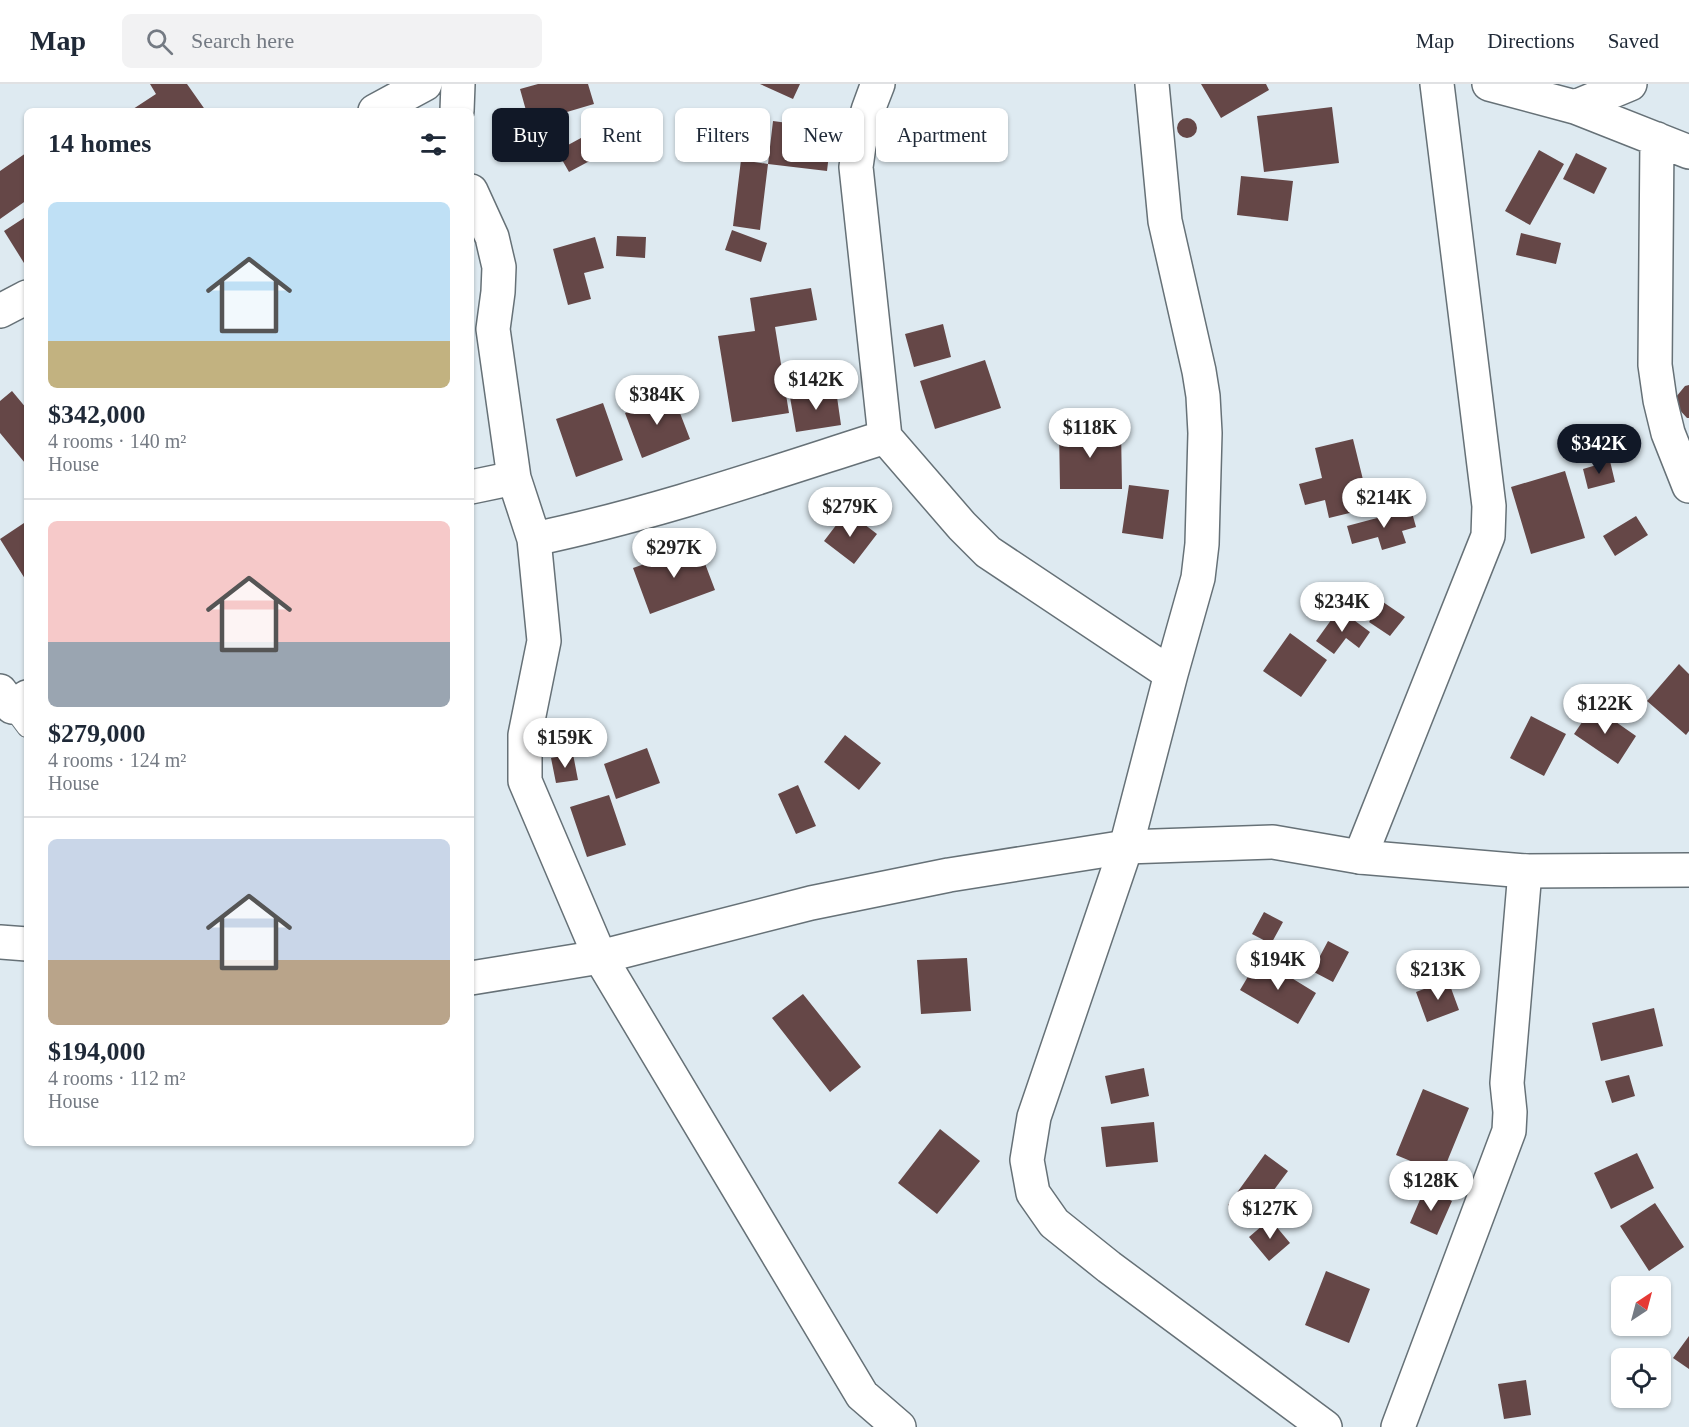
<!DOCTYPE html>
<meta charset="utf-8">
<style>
body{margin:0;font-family:Georgia,serif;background:#f2f2f3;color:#1f2937;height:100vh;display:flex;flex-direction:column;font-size:22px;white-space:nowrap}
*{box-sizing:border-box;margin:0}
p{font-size:20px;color:#747a83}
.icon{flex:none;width:33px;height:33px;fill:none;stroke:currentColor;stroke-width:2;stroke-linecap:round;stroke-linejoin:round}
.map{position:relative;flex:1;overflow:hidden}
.drawer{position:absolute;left:24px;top:24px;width:450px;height:1038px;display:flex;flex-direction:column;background:#fff;border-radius:9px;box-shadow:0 2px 4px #0004}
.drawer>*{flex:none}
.banner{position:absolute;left:492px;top:24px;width:570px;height:54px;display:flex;gap:12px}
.needle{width:39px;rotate:36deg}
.fabs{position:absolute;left:1611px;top:1192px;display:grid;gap:12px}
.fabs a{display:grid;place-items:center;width:60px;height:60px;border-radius:9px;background:#fff;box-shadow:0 2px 4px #0004;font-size:30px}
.price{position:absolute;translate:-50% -51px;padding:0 14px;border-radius:21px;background:#fff;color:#222;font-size:20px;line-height:39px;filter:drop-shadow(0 2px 3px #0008)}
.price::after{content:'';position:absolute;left:50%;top:36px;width:18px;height:14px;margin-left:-9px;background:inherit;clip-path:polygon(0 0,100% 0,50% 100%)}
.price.on{background:#111827;color:#fff}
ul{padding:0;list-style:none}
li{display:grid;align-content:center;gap:12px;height:318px;padding:0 24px}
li+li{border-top:2px solid #e0e1e3}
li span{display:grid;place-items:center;height:186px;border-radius:9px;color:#555}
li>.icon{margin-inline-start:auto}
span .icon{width:108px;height:108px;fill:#fffc;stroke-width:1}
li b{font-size:26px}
h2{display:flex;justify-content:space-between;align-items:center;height:72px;padding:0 24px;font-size:26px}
.pill{padding:0 21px;border-radius:9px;background:#fff;box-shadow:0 2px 4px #0004;font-size:21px;line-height:54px}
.pill.on{background:#111827;color:#fff}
header{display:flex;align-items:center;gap:36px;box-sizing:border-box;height:84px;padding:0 30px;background:#fff;border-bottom:2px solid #e0e1e3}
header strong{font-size:28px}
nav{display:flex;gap:33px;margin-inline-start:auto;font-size:21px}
.search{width:420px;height:54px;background:#f2f2f3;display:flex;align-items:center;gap:15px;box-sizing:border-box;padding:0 21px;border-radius:9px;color:#747a83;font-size:22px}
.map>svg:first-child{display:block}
</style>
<header>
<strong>Map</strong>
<div class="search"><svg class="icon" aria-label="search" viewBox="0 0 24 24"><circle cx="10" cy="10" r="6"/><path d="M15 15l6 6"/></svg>Search here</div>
<nav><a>Map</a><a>Directions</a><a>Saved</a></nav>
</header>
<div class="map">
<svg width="1689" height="1343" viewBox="0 0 1689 1343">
<rect width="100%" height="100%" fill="#deeaf1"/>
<!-- building -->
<path fill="#654747" d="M 150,0 L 187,0 L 206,27 L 130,27 L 156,10 Z
M 538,0 L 588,0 L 594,20 L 550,33 L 556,49 L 534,55 L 520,5 Z
M 760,0 L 800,0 L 793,15 Z
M 1201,0 L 1266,0 L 1269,6 L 1221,34 Z
M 1332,23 L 1339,79 L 1264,88 L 1257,32 Z
M1177 44a10 10 0 1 1 20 0a10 10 0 1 1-20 0Z
M 773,37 L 832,45 L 827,87 L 768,80 Z
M 603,42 L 614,64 L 569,88 L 557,67 Z
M 1539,66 L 1564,80 L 1530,141 L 1505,127 Z
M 26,69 L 27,116 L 0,135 L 0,87 Z
M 1576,69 L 1607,84 L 1594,110 L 1563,95 Z
M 741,76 L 768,80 L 760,146 L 733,142 Z
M 1241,92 L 1293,97 L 1288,137 L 1237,131 Z
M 27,132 L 27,177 L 24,179 L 4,147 Z
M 732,146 L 767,159 L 761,178 L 725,166 Z
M 1521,149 L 1561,159 L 1556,180 L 1516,171 Z
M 617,152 L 646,153 L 645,174 L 616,172 Z
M 595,153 L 604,184 L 584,189 L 591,215 L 568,221 L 553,165 Z
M 811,204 L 817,236 L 775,243 L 789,329 L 732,338 L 718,252 L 755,247 L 750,214 Z
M 943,240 L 951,273 L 914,283 L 905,250 Z
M 985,276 L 1001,324 L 935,345 L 920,297 Z
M 1689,301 L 1689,334 L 1687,334 L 1677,323 L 1676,313 L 1685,302 Z
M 836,306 L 841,341 L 796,348 L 790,313 Z
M 12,307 L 27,325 L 27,377 L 25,379 L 0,349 L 0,317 Z
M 673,311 L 690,355 L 642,374 L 625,329 Z
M 603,319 L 623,376 L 576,393 L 556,335 Z
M 1059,344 L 1121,344 L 1122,405 L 1060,405 Z
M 1353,355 L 1370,424 L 1329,434 L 1325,416 L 1305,421 L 1299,400 L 1322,394 L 1315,364 Z
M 1610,377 L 1615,398 L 1588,405 L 1583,385 Z
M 1565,387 L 1585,454 L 1531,470 L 1511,403 Z
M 1129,401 L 1169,406 L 1163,455 L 1122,449 Z
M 1411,425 L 1416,443 L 1402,447 L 1406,459 L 1382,466 L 1378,453 L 1352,460 L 1347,442 Z
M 847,427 L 877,450 L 854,480 L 824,457 Z
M 1636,432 L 1648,451 L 1615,472 L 1603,452 Z
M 27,437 L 27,498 L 0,455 Z
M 698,461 L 715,506 L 650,530 L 633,484 Z
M 1383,518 L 1405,533 L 1390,552 L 1369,538 Z
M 1339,525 L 1370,548 L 1359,564 L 1346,554 L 1334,570 L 1316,557 Z
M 1290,549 L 1327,576 L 1301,613 L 1263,587 Z
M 1679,580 L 1689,590 L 1689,647 L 1686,651 L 1647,617 Z
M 1593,622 L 1636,652 L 1618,680 L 1574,650 Z
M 1531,632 L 1566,650 L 1544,692 L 1510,674 Z
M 845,651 L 881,679 L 859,706 L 824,678 Z
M 647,664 L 660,699 L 616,715 L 604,680 Z
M 573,670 L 578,696 L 556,699 L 551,674 Z
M 798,701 L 816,742 L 796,750 L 778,710 Z
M 609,711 L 626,761 L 587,773 L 570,723 Z
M 1264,828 L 1283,838 L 1271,860 L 1252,850 Z
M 1328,857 L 1349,868 L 1333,898 L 1312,887 Z
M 967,874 L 971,927 L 921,930 L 917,876 Z
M 1259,874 L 1316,909 L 1298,940 L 1240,906 Z
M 1448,896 L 1459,926 L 1427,938 L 1416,908 Z
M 803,910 L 861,983 L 830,1008 L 772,934 Z
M 1654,924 L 1663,962 L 1601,977 L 1592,939 Z
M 1144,984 L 1149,1012 L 1111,1020 L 1105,992 Z
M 1629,991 L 1635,1012 L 1612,1019 L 1605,997 Z
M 1423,1005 L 1469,1024 L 1442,1090 L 1396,1071 Z
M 1154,1038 L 1158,1078 L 1106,1083 L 1101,1043 Z
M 940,1045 L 980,1077 L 937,1130 L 898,1099 Z
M 1637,1069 L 1654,1104 L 1611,1125 L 1594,1089 Z
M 1265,1070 L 1288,1087 L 1251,1137 L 1228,1121 Z
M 1425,1104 L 1452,1117 L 1437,1151 L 1410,1139 Z
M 1655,1119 L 1684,1163 L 1649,1187 L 1620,1142 Z
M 1270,1135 L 1290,1159 L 1269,1177 L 1249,1153 Z
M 1326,1187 L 1370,1205 L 1349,1259 L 1305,1241 Z
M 1689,1252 L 1689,1285 L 1673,1274 Z
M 1526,1296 L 1531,1331 L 1504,1335 L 1498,1300 Z"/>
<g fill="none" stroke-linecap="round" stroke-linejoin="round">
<defs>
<path id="service" d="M 12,623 L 27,643"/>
<path id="minor" d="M 878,0 C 866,28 859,53 856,83 L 885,353 L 962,442 L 988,468 L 1171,590 L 1126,763 L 1034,1033 L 1027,1076 L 1033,1109 L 1054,1139 L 1109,1183 L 1325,1343
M 1152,0 L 1165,137 L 1199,287 L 1203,312 L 1205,349 L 1202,460 L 1198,494 L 1171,590
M 1489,0 L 1575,23 L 1689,68
M 1575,23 L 1630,0
M 375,27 L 425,0
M 457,27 L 458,0
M 1657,55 L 1655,281 L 1660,316 L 1668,349 L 1689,402
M 471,107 L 492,153 L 499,183 L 498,208 L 493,245 L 514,394 L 534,455 L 544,557 L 525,651 L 525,697 L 600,873 L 862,1311 L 899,1343
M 0,227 L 27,213
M 471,403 L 514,394
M 534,455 C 654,430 769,390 885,353
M 0,607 L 12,623 L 27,613
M 1360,773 L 1488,452 L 1489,422 L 1437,0
M 1398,1343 L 1509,1047 L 1510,1028 L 1507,999 L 1525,787"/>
<path id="tertiary" d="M 0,858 L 27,860
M 471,894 L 600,873 L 811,819 L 949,791 L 1126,763 L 1273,758 L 1360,773 L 1525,787 L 1689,786"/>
</defs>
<!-- service casing -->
<use href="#service" stroke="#667177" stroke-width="22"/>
<!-- minor casing -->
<use href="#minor" stroke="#667177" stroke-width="36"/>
<!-- tertiary casing -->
<use href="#tertiary" stroke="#667177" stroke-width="36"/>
<!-- service -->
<use href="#service" stroke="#fff" stroke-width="20"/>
<!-- minor -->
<use href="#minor" stroke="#fff" stroke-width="33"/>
<!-- tertiary -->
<use href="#tertiary" stroke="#fff" stroke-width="33"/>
</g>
</svg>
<div class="fabs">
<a><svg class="needle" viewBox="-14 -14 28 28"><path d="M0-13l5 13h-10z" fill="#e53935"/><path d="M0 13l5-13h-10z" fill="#747a83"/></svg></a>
<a><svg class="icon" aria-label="locate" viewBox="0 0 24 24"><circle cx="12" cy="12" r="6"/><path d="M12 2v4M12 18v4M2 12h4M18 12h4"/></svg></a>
</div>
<b class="price" style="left:816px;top:327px">$142K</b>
<b class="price" style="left:657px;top:342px">$384K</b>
<b class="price" style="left:1090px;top:375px">$118K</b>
<b class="price on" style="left:1599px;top:391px">$342K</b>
<b class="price" style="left:1384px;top:445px">$214K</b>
<b class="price" style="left:850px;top:454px">$279K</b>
<b class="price" style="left:674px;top:495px">$297K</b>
<b class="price" style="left:1342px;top:549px">$234K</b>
<b class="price" style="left:1605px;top:651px">$122K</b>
<b class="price" style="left:565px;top:685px">$159K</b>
<b class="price" style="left:1278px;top:907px">$194K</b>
<b class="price" style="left:1438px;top:917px">$213K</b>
<b class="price" style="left:1431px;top:1128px">$128K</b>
<b class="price" style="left:1270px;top:1156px">$127K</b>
<div class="banner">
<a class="pill on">Buy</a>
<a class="pill">Rent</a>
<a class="pill">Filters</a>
<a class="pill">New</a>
<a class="pill">Apartment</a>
</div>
<section class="drawer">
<h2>14 homes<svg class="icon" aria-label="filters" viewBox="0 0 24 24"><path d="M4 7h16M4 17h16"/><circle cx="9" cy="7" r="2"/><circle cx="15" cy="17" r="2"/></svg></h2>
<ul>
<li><span style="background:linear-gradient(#bfe0f5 75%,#c2b280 0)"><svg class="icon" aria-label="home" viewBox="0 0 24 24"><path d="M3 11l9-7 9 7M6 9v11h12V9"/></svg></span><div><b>$342,000</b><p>4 rooms · 140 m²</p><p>House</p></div></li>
<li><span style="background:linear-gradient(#f6c9c9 65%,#9aa5b1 0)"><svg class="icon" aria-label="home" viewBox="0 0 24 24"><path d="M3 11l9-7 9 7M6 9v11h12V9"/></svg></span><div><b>$279,000</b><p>4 rooms · 124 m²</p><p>House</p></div></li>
<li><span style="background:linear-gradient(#c9d6e8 65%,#b9a48a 0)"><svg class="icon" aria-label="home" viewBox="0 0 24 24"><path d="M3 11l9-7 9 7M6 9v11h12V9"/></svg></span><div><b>$194,000</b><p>4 rooms · 112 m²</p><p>House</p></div></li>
</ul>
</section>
</div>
